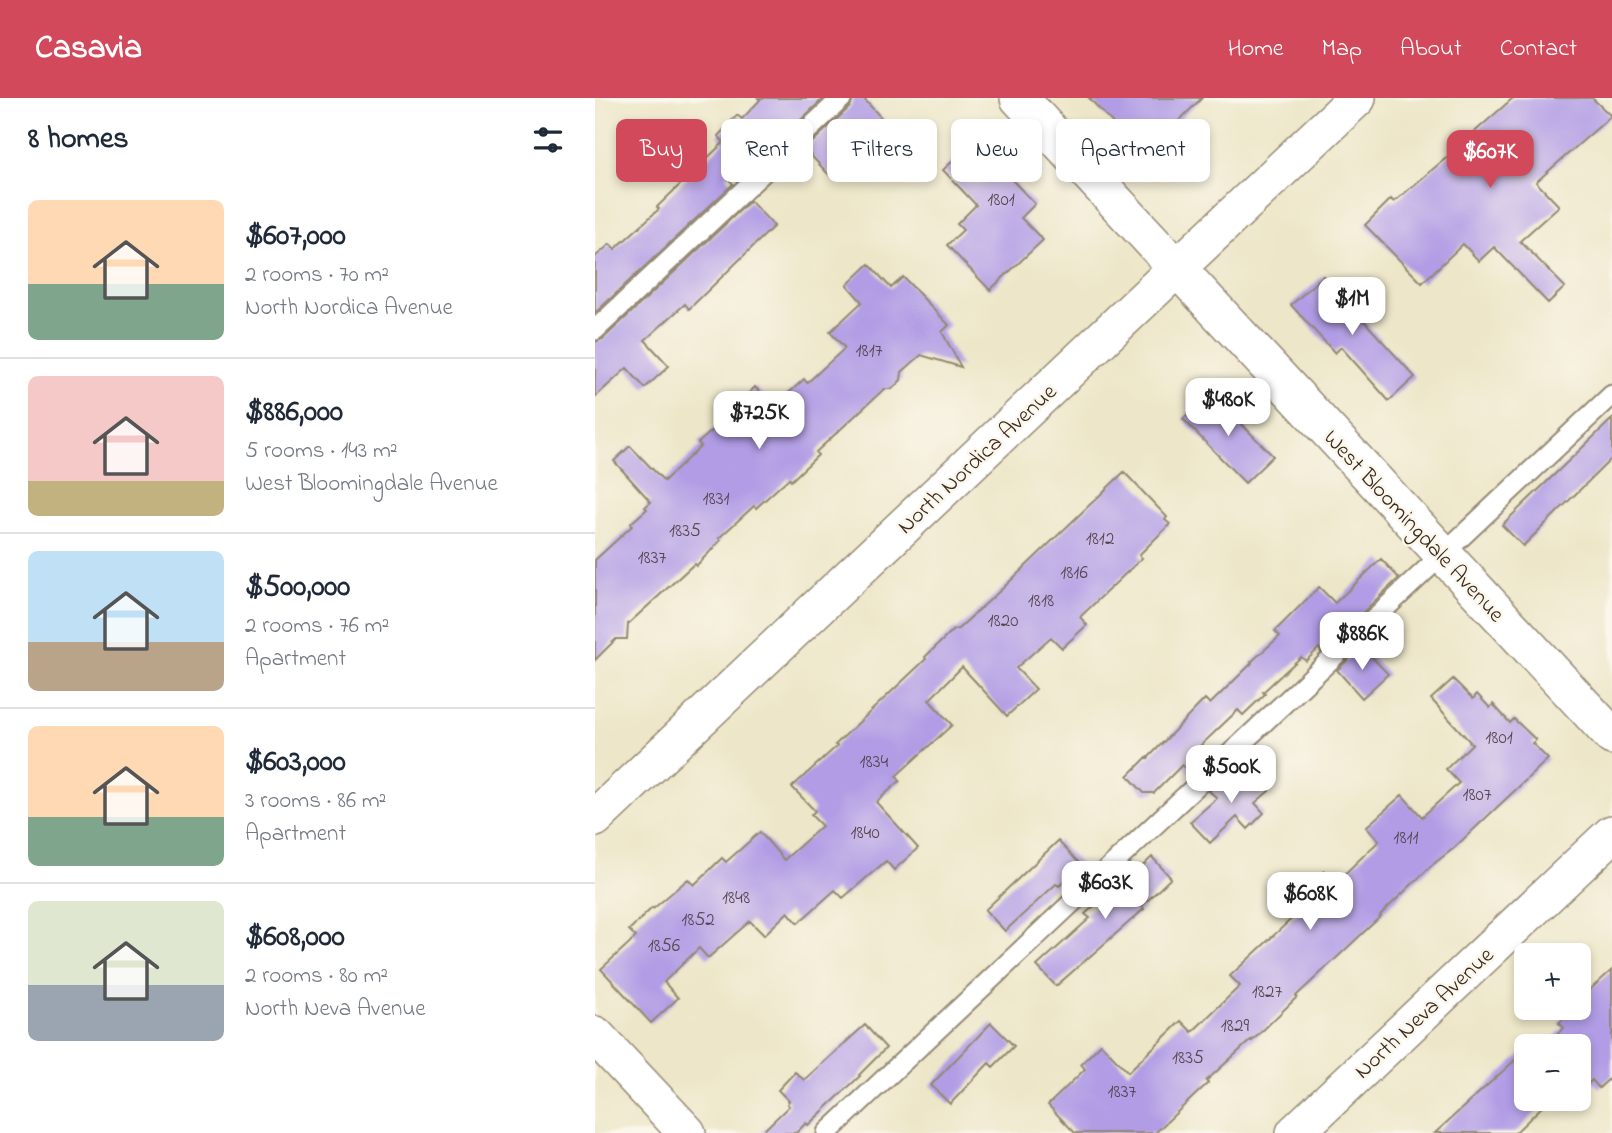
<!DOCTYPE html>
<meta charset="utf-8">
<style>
body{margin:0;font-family:"Indie Flower",sans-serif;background:#f6f6f7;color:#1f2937;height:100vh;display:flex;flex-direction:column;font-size:26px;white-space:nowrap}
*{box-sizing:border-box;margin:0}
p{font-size:23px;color:#747a83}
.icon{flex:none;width:38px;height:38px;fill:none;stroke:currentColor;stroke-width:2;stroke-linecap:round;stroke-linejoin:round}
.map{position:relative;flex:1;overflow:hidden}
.side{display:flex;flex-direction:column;background:#fff;width:595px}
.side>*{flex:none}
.top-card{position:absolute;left:21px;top:21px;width:665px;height:63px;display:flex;gap:14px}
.fabs{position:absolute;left:919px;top:845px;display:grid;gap:14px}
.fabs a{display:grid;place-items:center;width:77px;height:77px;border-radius:10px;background:#fff;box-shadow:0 4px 10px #0003;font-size:35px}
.price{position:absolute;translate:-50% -60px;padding:0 16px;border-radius:14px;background:#fff;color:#222;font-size:23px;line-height:46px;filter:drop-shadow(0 2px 4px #0008)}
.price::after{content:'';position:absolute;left:50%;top:42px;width:21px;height:16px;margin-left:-10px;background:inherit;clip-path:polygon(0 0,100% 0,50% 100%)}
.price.selected{background:#d1495b;color:#fff}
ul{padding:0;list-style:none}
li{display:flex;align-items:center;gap:21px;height:175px;padding:0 28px}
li+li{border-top:2px solid #e0e1e3}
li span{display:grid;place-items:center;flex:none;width:196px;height:140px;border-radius:10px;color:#555}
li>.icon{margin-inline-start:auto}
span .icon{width:84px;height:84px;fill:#fffc;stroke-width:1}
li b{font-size:30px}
h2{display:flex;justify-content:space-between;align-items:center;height:84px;padding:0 28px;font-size:30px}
.chip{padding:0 24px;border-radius:10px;background:#fff;box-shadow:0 4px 10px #0003;font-size:24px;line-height:63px}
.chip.selected{background:#d1495b;color:#fff}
header{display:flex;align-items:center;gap:42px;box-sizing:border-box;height:98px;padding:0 35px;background:#d1495b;color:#fff}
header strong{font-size:33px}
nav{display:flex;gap:38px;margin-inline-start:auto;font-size:24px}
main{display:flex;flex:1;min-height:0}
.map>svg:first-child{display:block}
</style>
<header>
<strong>Casavia</strong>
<nav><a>Home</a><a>Map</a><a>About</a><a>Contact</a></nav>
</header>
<main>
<section class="side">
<h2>8 homes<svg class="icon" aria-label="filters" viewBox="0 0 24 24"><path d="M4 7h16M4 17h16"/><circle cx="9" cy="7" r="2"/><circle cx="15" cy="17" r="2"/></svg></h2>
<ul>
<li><span style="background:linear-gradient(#ffd9b3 60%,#7fa58c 0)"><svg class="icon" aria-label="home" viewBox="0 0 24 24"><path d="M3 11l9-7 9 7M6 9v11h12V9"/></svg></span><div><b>$607,000</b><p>2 rooms · 70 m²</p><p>North Nordica Avenue</p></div></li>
<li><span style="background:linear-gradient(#f6c9c9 75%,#c2b280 0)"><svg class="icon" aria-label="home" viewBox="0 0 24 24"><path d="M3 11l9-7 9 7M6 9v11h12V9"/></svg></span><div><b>$886,000</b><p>5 rooms · 143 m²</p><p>West Bloomingdale Avenue</p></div></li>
<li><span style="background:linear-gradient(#bfe0f5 65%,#b9a48a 0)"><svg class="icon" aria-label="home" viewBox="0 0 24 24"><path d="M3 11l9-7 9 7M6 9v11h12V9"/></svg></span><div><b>$500,000</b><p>2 rooms · 76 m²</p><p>Apartment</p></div></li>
<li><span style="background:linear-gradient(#ffd9b3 65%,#7fa58c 0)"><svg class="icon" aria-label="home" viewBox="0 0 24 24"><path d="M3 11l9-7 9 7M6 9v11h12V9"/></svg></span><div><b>$603,000</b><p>3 rooms · 86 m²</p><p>Apartment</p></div></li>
<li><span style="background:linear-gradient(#dfe7d0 60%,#9aa5b1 0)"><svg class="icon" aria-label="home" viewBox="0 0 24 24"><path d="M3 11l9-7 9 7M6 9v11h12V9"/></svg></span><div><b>$608,000</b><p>2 rooms · 80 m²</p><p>North Neva Avenue</p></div></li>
</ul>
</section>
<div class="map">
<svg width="1017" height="1035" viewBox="0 0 1017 1035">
<rect width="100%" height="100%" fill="#fbf7ec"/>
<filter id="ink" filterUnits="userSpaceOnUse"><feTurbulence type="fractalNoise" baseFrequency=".0143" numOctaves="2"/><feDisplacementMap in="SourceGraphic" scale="14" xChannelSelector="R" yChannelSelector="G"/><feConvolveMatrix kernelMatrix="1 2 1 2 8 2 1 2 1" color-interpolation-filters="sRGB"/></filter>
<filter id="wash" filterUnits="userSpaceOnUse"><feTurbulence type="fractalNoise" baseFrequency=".00686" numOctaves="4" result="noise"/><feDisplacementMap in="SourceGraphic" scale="28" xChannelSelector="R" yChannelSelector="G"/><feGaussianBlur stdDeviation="1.57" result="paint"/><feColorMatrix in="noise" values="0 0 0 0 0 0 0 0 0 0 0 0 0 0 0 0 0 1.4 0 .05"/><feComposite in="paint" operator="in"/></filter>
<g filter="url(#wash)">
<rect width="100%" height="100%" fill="#ede6c8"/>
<g id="blocks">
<!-- building -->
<path fill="#b19ce5" d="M 163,0 L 229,0 L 194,33 L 188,27 L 179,36 L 175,32 L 131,78 L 138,86 L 0,215 L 0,159 L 15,146 L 20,151 L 64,111 L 62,109 L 129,44 L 123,38 L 142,17 L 147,21 L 165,2 Z
M 259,0 L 268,0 L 292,26 L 260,54 L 262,56 L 236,79 L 210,51 L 255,9 Z
M 494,0 L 607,0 L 557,49 L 538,29 L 529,37 Z
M 918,0 L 997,0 L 1016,18 L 941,84 L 964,108 L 925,143 L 970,189 L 953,205 L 899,149 L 884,163 L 868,146 L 827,185 L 770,127 L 796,101 L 799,104 L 864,49 L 862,35 L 875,38 Z
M 375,47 L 393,67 L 398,62 L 440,106 L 426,120 L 448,142 L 395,192 L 352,147 L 368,132 L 362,126 L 381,107 L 348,72 Z
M 155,103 L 179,128 L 94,211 L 90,206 L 50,242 L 74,268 L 50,290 L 32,270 L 0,299 L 0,244 L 8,241 Z
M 274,166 L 296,190 L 308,179 L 354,227 L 347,234 L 366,269 L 326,257 L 307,274 L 306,282 L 297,291 L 289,291 L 221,354 L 223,357 L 196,383 L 194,380 L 161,410 L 159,408 L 124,440 L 126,442 L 101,468 L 99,466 L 33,526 L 32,541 L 21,541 L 0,562 L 0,462 L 37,428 L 36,425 L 52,411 L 50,409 L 56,404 L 19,363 L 35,348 L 69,383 L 106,348 L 103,345 L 135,317 L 133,315 L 160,289 L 179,309 L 209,281 L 212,285 L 250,250 L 235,234 L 267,204 L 252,187 Z
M 728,178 L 820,279 L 794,303 L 746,249 L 740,255 L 696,207 Z
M 615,294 L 678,358 L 650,385 L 588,321 Z
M 1017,321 L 1017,360 L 928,448 L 907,427 Z
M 529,374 L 572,419 L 570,422 L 575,426 L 544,457 L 547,460 L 485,519 L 492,527 L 467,550 L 456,539 L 421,570 L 441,591 L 412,618 L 367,569 L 334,602 L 357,627 L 301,678 L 305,683 L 281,704 L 323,750 L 299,772 L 291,763 L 248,800 L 240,792 L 203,825 L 193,814 L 169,837 L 155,823 L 113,860 L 104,850 L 69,884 L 83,900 L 56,925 L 6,871 L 41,839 L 34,832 L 57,810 L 58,811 L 93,781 L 99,787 L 127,760 L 131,764 L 165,734 L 189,762 L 227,728 L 216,717 L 220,713 L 197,689 L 242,648 L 240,647 L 331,561 L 330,559 L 352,538 L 358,532 L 363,531 L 408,490 Z
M 786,461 L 804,480 L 726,554 L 724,550 L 711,563 L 706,559 L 668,594 L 670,596 L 648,617 L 643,612 L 604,649 L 614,659 L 596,676 L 587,667 L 559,695 L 549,695 L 533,678 L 552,659 L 553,660 L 610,601 L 615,606 L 657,565 L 656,564 L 685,538 L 680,533 L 724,489 L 740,505 Z
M 767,549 L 793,576 L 767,600 L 742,572 Z
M 858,581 L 878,601 L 882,596 L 895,610 L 898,606 L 915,625 L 919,621 L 941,642 L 937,645 L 953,661 L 859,750 L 836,768 L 785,817 L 786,818 L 701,898 L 702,899 L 657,943 L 656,942 L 611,983 L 613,985 L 560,1035 L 480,1035 L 453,1007 L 490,971 L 486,966 L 506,946 L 533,974 L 586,923 L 597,934 L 645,888 L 635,878 L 720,799 L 711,790 L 729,773 L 740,785 L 784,743 L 771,729 L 807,697 L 827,719 L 864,685 L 851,671 L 877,646 L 836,601 Z
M 651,669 L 674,693 L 660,705 L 669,715 L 653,731 L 642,719 L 615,745 L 595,724 L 622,700 L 614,693 L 631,677 L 637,682 Z
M 463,743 L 486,767 L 464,788 L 461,786 L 410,833 L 390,812 Z
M 557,759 L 576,780 L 547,808 L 549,811 L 461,888 L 442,868 L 495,820 L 490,816 L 513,796 L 515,797 L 527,786 L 528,787 Z
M 1017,872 L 1017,978 L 1004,990 L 997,982 L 984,994 L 984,948 L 949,948 L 969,930 L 964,925 L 969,920 L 966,918 L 974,910 L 984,910 L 984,901 L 989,895 L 990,896 Z
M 396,925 L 419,948 L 398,969 L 394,965 L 355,1006 L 336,987 Z
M 270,927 L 291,950 L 264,977 L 265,978 L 213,1027 L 211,1025 L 201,1035 L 166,1035 L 194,1008 L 192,1006 L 194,1003 L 183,992 L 200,974 L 209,982 Z
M 931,952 L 931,1001 L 955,1001 L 920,1035 L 840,1035 Z"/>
</g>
</g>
<g filter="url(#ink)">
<use href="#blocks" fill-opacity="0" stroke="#948873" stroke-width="2"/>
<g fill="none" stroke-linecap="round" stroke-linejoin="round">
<defs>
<path id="service" d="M 0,232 L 247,0
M 232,1035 L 1017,297"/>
<path id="minor" d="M 424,0 L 1017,638
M 0,720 L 762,0
M 0,937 L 92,1035
M 700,1035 L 1017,736"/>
</defs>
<!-- service casing -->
<use href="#service" stroke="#948873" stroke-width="23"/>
<!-- minor casing -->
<use href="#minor" stroke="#948873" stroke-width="40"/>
<!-- service -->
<use href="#service" stroke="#fff" stroke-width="19"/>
<!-- minor -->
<use href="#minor" stroke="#fff" stroke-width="37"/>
</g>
</g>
<g text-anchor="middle" stroke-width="5" stroke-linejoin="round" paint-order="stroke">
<!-- number labels -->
<g font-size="19" fill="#584650">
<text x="406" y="107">1801</text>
<text x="274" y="258">1817</text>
<text x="121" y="406">1831</text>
<text x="90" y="438">1835</text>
<text x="505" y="446">1812</text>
<text x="57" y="465">1837</text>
<text x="479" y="480">1816</text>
<text x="446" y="508">1818</text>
<text x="408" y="528">1820</text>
<text x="904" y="645">1801</text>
<text x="279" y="669">1834</text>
<text x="882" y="702">1807</text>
<text x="270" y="740">1840</text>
<text x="811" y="745">1811</text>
<text x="141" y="805">1848</text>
<text x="103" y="827">1852</text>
<text x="69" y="853">1856</text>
<text x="672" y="899">1827</text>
<text x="640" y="933">1829</text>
<text x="593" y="965">1835</text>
<text x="527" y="999">1837</text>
</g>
<!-- street labels -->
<g font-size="23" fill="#3b2a1e" stroke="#fbf7ec">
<text transform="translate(381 360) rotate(-43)" y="8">North Nordica Avenue</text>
<text transform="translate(820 427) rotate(47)" y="8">West Bloomingdale Avenue</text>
<text transform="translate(828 914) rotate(-43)" y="8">North Neva Avenue</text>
</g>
</g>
</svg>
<div class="fabs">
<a>+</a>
<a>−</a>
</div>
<b class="price selected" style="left:895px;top:92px">$607K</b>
<b class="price" style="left:757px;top:239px">$1M</b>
<b class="price" style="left:633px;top:340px">$480K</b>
<b class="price" style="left:164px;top:353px">$725K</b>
<b class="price" style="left:767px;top:574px">$886K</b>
<b class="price" style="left:636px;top:707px">$500K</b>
<b class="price" style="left:510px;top:823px">$603K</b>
<b class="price" style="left:715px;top:834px">$608K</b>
<div class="top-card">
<a class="chip selected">Buy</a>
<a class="chip">Rent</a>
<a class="chip">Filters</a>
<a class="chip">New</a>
<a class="chip">Apartment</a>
</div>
</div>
</main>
